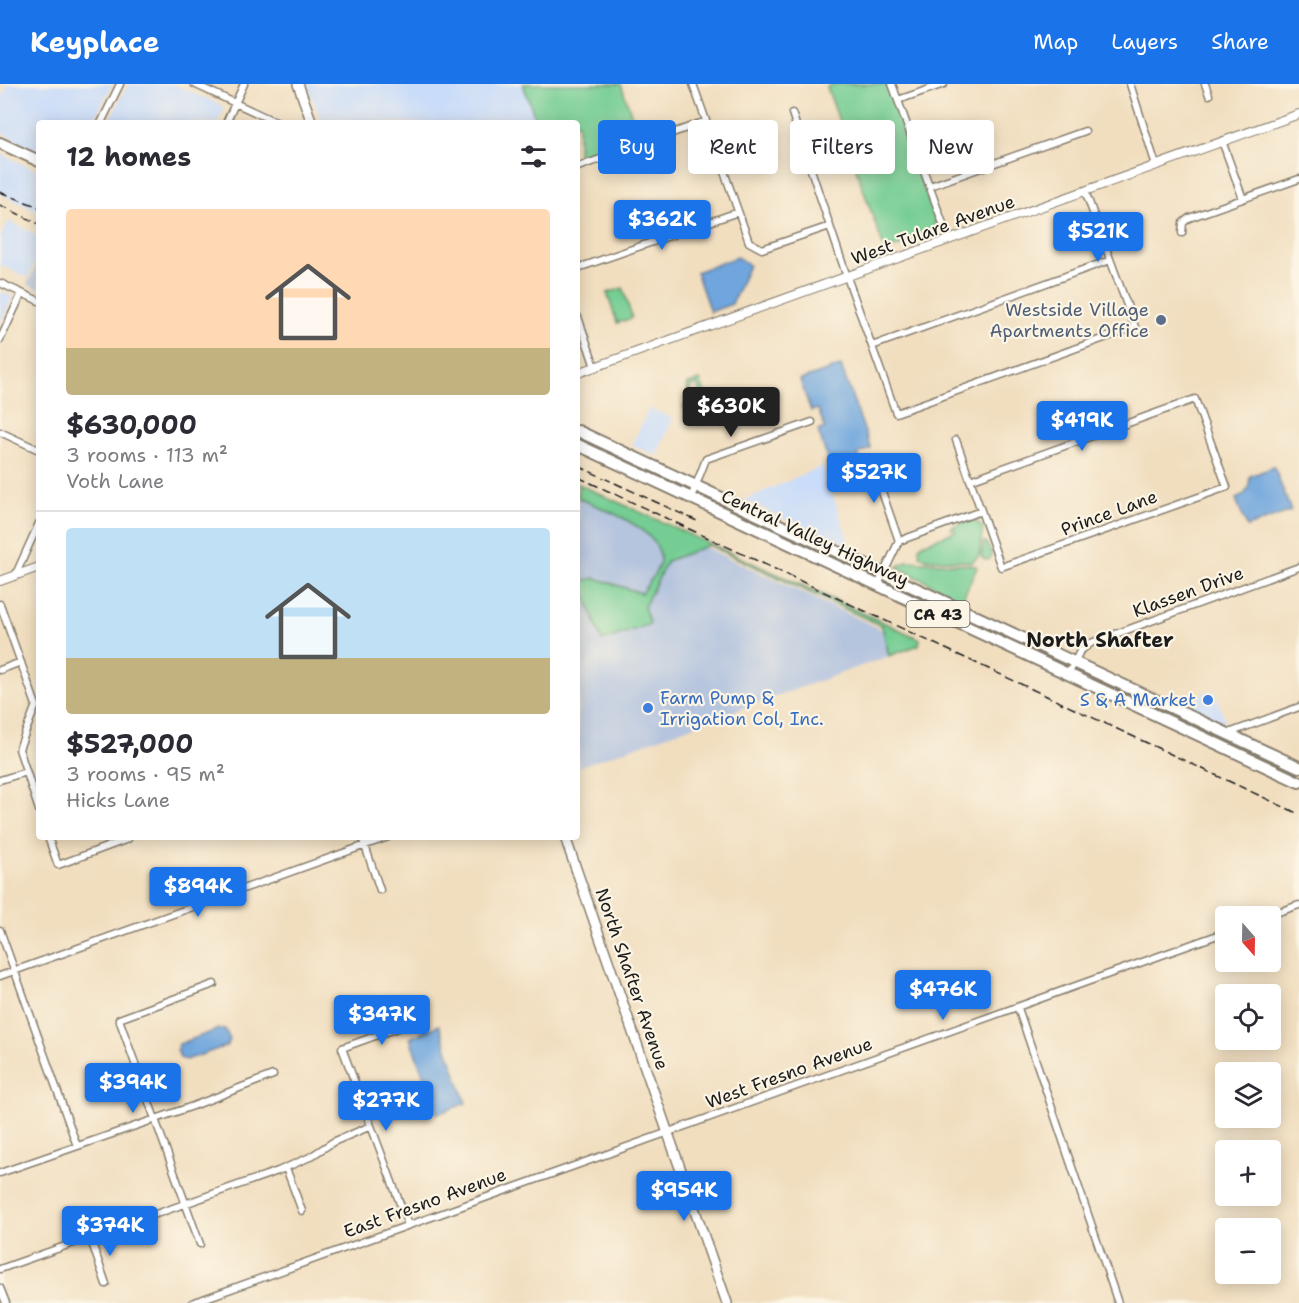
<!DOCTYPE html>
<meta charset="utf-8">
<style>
body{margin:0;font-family:"Shantell Sans",sans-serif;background:#f2f2f3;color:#2b2b33;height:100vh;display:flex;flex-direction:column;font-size:22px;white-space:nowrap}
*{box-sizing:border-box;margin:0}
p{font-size:20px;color:#7c7c81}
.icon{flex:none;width:33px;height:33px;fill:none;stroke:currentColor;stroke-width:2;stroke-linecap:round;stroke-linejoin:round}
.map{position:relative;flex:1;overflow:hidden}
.side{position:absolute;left:36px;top:36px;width:544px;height:720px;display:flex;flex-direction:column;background:#fff;border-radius:6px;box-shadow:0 3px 15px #0003}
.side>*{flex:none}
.guide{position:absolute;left:598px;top:36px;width:570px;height:54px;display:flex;gap:12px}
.needle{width:39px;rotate:160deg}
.tools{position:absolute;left:1215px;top:822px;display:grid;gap:12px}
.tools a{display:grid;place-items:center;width:66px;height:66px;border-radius:6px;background:#fff;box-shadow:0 3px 15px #0003;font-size:30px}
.price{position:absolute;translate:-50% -51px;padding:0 14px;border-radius:6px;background:#1a73e8;color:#fff;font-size:20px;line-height:39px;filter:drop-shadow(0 2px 3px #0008)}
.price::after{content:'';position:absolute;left:50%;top:36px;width:18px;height:14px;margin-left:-9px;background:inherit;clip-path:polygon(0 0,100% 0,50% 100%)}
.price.current{background:#222;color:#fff}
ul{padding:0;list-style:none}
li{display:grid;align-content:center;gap:12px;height:318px;padding:0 30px}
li+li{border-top:2px solid #e1e1e2}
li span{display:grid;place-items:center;height:186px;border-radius:6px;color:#555}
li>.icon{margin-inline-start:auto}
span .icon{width:108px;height:108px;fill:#fffc;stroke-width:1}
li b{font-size:26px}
h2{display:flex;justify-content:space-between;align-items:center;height:72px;padding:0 30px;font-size:26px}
.tag{padding:0 21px;border-radius:6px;background:#fff;box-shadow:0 3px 15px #0003;font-size:21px;line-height:54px}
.tag.current{background:#1a73e8;color:#fff}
header{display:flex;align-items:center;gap:36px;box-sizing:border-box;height:84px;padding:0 30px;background:#1a73e8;color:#fff}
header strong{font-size:28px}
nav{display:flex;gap:33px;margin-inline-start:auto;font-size:21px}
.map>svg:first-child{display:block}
</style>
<header>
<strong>Keyplace</strong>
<nav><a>Map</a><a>Layers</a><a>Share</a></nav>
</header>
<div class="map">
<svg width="1299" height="1219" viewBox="0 0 1299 1219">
<rect width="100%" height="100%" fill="#fcf5e5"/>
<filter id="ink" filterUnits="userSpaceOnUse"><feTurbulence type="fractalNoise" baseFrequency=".0167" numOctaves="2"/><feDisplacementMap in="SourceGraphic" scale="12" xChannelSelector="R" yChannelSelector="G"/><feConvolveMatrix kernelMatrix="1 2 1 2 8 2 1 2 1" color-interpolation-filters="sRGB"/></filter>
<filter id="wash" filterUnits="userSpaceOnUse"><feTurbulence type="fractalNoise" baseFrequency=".008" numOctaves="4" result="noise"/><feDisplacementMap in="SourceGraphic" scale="24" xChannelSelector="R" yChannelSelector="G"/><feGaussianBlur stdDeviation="1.35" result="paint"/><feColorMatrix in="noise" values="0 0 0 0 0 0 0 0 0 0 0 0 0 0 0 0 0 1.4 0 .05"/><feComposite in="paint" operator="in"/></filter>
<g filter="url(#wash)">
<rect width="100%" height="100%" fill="#f1debf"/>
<!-- built -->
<path fill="#c9dcf9" d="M 8,0 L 112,0 L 93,39 L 39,39 L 39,69 L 0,48 L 0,16 Z
M 128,0 L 173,0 L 221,21 L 224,26 L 217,39 L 108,39 Z
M 307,0 L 619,0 L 578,39 L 516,39 L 514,36 L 504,39 L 322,39 Z
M 0,69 L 39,88 L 39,128 L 0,110 Z
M 8,137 L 39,152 L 39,170 L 28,194 L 0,181 L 0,154 Z
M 0,207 L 13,213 L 0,240 Z
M 649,324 L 673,335 L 656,372 L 632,361 Z
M 823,382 L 852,467 L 744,416 Z
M 1214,606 L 1226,639 L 1191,624 L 1203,608 Z"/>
<!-- industrial -->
<path fill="#b6c5de" d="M 39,177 L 39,206 L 27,200 Z
M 578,404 L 917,562 L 578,683 Z"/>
<!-- green -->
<path fill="#74cd93" stroke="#487458" stroke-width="1.5" d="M 523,0 L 621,0 L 633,35 L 632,54 L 578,73 L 578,39 L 532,39 L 536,37 Z
M 835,0 L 887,0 L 934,132 L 936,143 L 934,142 L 930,151 L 885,167 L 827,3 Z
M 623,204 L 632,234 L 617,239 L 607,209 Z
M 700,296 L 711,326 L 688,335 L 683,322 L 694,318 L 696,323 L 692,325 L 695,331 L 707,326 L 697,300 L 689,304 L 693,316 L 692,317 L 686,301 Z
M 578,400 L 920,555 L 919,561 L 889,572 L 882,542 L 709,461 L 667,477 L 644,523 L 650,540 L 602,557 L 584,508 L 578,502 L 578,498 L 595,494 L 641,509 C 647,501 659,487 660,477 C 663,445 601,424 578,414 Z
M 970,436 L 976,437 L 983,444 L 979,472 L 972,478 L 929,475 L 920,472 L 919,463 L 923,460 L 956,447 L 955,445 L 951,445 L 953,442 Z
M 984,458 L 986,458 L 992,470 L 989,476 L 983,475 L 981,471 Z
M 908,477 L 973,481 L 977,483 L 962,516 L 897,483 Z"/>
<!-- water -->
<path fill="#6fa6dd" stroke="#46617c" stroke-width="1.5" d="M 737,173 L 749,181 L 732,220 L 710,228 L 696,188 Z
M 841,282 L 871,365 L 858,370 L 861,378 L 832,388 L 818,347 L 825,344 L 818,325 L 811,327 L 800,296 Z
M 1274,383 L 1291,427 L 1247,443 L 1236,415 C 1248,410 1249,405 1250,392 Z
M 439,941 L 466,1019 L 437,1030 L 410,954 Z
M 219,945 L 225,945 L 230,956 L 227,962 L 186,976 L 180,974 L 177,965 L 179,960 Z"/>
</g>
<g filter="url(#ink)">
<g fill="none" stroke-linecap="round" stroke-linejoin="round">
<defs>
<path id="minor" d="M 194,0 L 278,39
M 693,0 L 749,158 L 762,165 L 830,142
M 892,0 L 949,156
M 1130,0 L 1156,81
M 1205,0 L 1209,11
M 898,16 L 944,0
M 792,29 L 847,193 L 896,329 L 1135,243 L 1085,107
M 101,39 L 120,0
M 226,39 L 244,0
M 1222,57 L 1243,115
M 578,83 L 706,37
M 930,102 L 1085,47
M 1182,149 L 1183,139 L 1189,134 L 1299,95
M 578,184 L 738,128
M 0,199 L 39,217
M 578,233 L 595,283
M 0,256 L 22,209
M 872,262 L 1110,176
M 0,348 L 39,366
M 956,356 L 1001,483 L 1227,403 L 1195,315 L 970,396
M 871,376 L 899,457
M 691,414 L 706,375 L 812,338
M 15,492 L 39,439
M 878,501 L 899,457 L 981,427
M 0,520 L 36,621 L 19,665 L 39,726
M 0,586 L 21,578
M 1068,591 L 1080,567 L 1091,559 L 1299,483
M 1229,649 L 1299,623
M 0,696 L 26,688
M 48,753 L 58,781 L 128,755 L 127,753
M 362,753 L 380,806
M 1267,832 L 1299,821
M 0,846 L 77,1062
M 0,892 L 388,753
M 1018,924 L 1118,1219
M 286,1084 L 302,1127
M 0,1089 L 193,1022 L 273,991
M 408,1141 L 342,964 L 414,938
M 90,1153 L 106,1200
M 200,1160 L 119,935 L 214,900
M 0,1185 L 278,1087 L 310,1073 L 333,1058 L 371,1042
M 0,1204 L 6,1219
M 192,1219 L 1226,848"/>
<path id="tertiary" d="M 578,289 L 1299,30
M 0,497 L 39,483"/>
<path id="secondary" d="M 298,0 L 312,39
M 565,753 L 727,1219"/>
<path id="primary" d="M 0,59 L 39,77
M 578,347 L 1299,683
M 578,361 L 1299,698"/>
</defs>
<!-- minor casing -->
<use href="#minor" stroke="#867d6e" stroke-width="9"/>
<!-- tertiary casing -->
<use href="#tertiary" stroke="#867d6e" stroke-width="10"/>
<!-- secondary casing -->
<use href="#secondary" stroke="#867d6e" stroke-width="12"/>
<!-- primary casing -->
<use href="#primary" stroke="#867d6e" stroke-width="14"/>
<!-- minor -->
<use href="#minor" stroke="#fff" stroke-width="6"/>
<!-- tertiary -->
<use href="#tertiary" stroke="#fff" stroke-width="8"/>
<!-- secondary -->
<use href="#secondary" stroke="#fff" stroke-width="9"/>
<!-- primary -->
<use href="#primary" stroke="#fff" stroke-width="10"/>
<!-- rail -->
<path stroke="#1c1c1c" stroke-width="1.5" stroke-dasharray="9 4.5" stroke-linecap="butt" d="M 0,108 L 39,123
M 0,121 L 39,140
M 578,382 L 697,437
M 578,393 L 1299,730"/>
</g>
</g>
<!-- markers -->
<circle fill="#5c6f8a" stroke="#fcf5e5" stroke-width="2" cx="1161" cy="236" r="6"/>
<g fill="#3f7fe0" stroke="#fcf5e5" stroke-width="2">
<circle cx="1208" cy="616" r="6"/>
<circle cx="648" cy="624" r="6"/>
</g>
<g text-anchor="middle" stroke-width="4.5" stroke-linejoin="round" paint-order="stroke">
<!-- shield labels -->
<rect fill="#fcf5e5" stroke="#5f5d58" stroke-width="1.5" x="906.5" y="517" width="63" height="26" rx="4.5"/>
<g font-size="16" font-weight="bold" fill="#1c1c1c">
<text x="938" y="536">CA 43</text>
</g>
<!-- street labels -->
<g font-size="18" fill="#1c1c1c" stroke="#fcf5e5">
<text transform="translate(933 146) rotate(-20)" y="6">West Tulare Avenue</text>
<text transform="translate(1109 429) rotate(-20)" y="6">Prince Lane</text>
<text transform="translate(815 454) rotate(25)" y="6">Central Valley Highway</text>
<text transform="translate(1188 508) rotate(-20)" y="6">Klassen Drive</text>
<text transform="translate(632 895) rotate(71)" y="6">North Shafter Avenue</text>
<text transform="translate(789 989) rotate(-20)" y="6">West Fresno Avenue</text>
<text transform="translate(425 1119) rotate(-20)" y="6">East Fresno Avenue</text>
</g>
<!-- service labels -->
<g font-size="18" fill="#4e5e75" stroke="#fcf5e5" text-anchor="end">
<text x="1149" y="232">Westside Village<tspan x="1149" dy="21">Apartments Office</tspan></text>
</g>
<!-- shop labels -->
<g font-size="18" fill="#366cbe" stroke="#fcf5e5" text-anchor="start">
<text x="660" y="620">Farm Pump &amp;<tspan x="660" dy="21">Irrigation Col, Inc.</tspan></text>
<text x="1196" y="622" text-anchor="end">S &amp; A Market</text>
</g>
<!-- neighbourhood labels -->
<g font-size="20" font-weight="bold" fill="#1c1c1c" stroke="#fcf5e5">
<text x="1100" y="563">North Shafter</text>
</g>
</g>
</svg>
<div class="tools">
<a><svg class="needle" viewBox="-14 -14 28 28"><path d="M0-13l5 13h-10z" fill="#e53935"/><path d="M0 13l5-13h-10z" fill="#7c7c81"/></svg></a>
<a><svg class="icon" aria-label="locate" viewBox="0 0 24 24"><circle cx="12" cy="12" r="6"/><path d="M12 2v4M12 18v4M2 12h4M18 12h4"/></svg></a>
<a><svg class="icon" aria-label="layers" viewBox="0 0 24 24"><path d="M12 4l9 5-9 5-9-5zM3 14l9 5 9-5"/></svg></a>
<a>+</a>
<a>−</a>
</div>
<b class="price" style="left:662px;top:167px">$362K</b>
<b class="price" style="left:1098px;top:179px">$521K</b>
<b class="price current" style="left:731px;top:354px">$630K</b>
<b class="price" style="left:1082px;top:368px">$419K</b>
<b class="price" style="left:874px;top:420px">$527K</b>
<b class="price" style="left:198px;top:834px">$894K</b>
<b class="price" style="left:943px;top:937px">$476K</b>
<b class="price" style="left:382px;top:962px">$347K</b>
<b class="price" style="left:133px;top:1030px">$394K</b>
<b class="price" style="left:386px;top:1048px">$277K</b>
<b class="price" style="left:684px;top:1138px">$954K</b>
<b class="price" style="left:110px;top:1173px">$374K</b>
<div class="guide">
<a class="tag current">Buy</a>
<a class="tag">Rent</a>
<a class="tag">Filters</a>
<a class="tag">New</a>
</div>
<section class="side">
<h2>12 homes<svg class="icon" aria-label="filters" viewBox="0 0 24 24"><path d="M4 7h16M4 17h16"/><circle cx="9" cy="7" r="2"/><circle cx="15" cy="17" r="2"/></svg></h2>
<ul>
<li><span style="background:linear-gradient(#ffd9b3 75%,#c2b280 0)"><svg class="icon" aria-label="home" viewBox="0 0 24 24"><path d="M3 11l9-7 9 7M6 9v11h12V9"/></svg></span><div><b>$630,000</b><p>3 rooms · 113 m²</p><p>Voth Lane</p></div></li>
<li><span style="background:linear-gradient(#bfe0f5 70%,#c2b280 0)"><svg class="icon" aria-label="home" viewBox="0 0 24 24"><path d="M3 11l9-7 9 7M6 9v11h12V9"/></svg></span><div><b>$527,000</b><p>3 rooms · 95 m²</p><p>Hicks Lane</p></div></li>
</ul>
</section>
</div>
